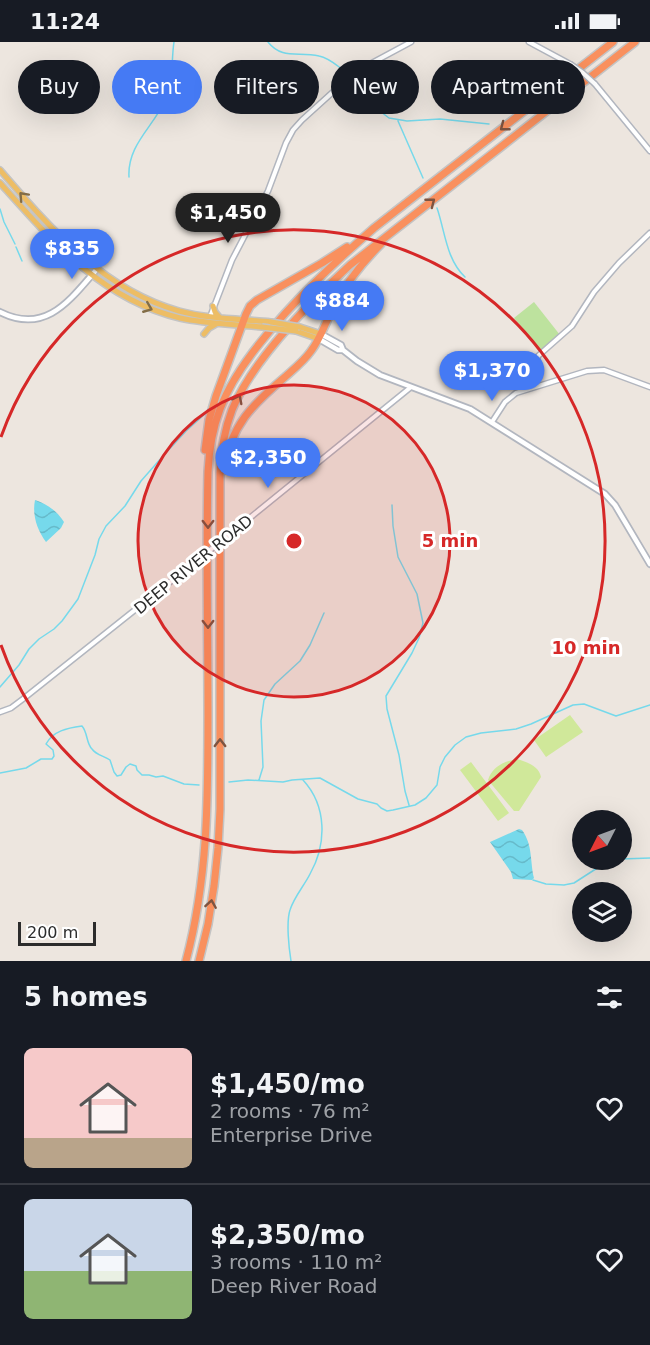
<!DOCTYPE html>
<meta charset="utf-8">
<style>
body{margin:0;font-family:"DejaVu Sans",sans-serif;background:#242831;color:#f1f3f6;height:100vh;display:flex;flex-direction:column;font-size:22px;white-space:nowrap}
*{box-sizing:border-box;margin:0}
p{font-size:20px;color:#9ea1a6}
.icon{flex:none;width:33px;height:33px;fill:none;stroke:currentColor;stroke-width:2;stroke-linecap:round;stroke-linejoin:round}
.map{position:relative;height:919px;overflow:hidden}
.details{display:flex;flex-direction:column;background:#171b24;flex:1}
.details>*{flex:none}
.banner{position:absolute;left:18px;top:18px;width:615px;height:54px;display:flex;gap:12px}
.needle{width:39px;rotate:228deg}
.controls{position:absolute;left:572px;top:768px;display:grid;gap:12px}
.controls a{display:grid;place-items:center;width:60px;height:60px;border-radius:50%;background:#171b24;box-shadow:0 6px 24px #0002;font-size:30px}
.scale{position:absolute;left:18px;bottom:15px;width:78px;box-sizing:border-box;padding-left:6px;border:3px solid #2c2c2c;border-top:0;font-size:16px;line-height:21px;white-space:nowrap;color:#2c2c2c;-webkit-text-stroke:4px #fff;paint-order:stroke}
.price{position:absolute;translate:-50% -51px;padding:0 14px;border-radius:21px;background:#457af4;color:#fff;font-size:20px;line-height:39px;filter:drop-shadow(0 2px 3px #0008)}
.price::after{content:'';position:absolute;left:50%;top:36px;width:18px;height:14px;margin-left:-9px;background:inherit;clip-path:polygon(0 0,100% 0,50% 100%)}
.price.current{background:#222;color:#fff}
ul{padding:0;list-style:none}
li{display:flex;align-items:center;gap:18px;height:150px;padding:0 24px}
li+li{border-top:2px solid #363941}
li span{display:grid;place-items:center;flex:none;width:168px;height:120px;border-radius:9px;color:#555}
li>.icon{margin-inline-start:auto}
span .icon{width:72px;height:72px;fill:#fffc;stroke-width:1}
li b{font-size:26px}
h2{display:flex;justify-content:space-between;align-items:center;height:72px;padding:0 24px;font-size:26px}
.tag{padding:0 21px;border-radius:27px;background:#171b24;box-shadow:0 6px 24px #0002;font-size:21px;line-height:54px}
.tag.current{background:#457af4;color:#fff}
.status{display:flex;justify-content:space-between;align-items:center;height:42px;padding:0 30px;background:#171b24;direction:ltr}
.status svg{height:16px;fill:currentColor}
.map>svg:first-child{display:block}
</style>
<div class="status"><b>11:24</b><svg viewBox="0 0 49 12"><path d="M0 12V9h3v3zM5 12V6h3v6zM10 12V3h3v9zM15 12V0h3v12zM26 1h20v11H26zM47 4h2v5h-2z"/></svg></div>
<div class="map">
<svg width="650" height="919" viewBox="0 0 650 919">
<defs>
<pattern id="water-waves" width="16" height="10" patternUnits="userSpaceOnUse" patternTransform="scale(1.5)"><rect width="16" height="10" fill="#76d9eb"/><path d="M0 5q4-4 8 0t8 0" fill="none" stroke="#66baca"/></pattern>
</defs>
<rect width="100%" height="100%" fill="#ede6df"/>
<!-- green -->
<path fill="#bde29e" d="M 534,260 L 560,293 L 541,309 L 514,276 Z"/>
<!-- pitch -->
<path fill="#d0e89a" d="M 570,673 L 583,690 L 546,715 L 534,698 Z
M 517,717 C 527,720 539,724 541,735 L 519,769 L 514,769 L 488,738 C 492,725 504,719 517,717 Z
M 471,720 L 509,771 L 498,779 L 460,728 Z"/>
<!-- water -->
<path fill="url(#water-waves)" d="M 35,458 C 46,461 58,470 64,480 L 61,486 L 46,500 C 37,488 32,473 35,458 Z
M 519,787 L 522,788 C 533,803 530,820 534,836 L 532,838 L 513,837 L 511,830 L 490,800 Z"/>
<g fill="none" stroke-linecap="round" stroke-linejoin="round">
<!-- stream -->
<path stroke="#76d9eb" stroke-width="1.5" d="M 268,0 C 282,18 299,9 319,14 C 329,16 335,22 343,28
M 356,42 L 359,51 L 364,57 L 389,76 L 407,79 L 440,77 L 489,82
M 398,79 L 423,136
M 129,135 C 127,102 155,84 166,56 C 174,38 171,19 174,0
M 437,166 C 445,189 446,217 465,235
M 0,167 L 4,180 L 15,202
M 16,205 L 22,219
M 392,463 L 393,484 L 398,515 L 417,552 L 423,581 L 419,596 L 412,611 L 386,654 L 387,667 L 399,713 L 405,749 L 409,763
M 0,645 L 19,623 L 29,607 L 39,597 L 54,587 L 62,579 L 78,557 L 95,513 L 99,497 L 106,484 L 125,464 L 141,439 L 163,414 L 186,389 L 206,371
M 0,731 L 26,726 L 41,717 L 52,717 L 54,714 L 53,708 L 46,702 C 53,689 67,686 82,684 C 88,691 86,701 92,707 C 96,713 104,714 110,718 L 114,730 L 117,734 L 121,733 L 126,725 L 130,722 L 136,724 L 137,728 L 142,733 L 149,733 L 156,735 L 163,734 L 184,742 L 199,743
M 259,738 L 263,725 L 261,679 L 264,658 L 275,642 L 300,619 L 310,603 L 324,571
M 229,740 L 248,738 L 283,740 L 292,738 L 320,736 L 358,757 L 377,762 L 381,766 L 387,769 L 393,768 L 415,763 L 426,756 L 437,743 L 440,725 L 445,715 L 455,703 L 466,695 L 481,691 L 516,687 L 531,682 L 573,663 L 584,662 L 616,674 L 650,663
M 621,817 L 650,816
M 533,838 L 546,842 L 564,843 L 574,841 L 605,821 L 614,818
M 291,919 C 289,907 286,880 290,868 C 294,855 304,844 310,832 C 327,802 327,764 303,738"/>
<defs>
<path id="tertiary" d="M 529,0 L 570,22
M 595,42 L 650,109
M 210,275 L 232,218 L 268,149 L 286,101 L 293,88 L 302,78 L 355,30 L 411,0
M 537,344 L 534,327 L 538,314 L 572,284 L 594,250 L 619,221 L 650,191
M 492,380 L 505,360 L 516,351 L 587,329 L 604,328 L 650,345
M 230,492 L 411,345
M 0,670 L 11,666 L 23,657 L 199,517"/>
<path id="secondary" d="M 0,270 C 46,293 70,258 97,227
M 321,292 L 341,303 L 343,308 L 357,319 L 380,333 L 470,367 L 605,452 L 615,463 L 650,522
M 319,297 L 338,308 L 343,308"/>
<path id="primary" d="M 0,128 C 50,186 103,248 179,269 C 209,277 240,277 271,280
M 0,141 C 52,199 101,257 180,276 C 207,282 235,282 262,285
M 213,264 L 215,270 L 220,276
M 300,285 L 321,292
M 296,289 L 319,297
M 204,292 L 209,286 L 216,282"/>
<path id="motorway" d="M 205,408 L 209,378 L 216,354 L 246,272 L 250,264 L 257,258 L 322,221 L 347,205
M 224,428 C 230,384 253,362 285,335 C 294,327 304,319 311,309 C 321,296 326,279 334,264 C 346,241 362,221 381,202
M 186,919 C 208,836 208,758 208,673 C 208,592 206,511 208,430 C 209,409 212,388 220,367 C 229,343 244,321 260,301 C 294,258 333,222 374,186 L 613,0
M 199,919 L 208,882 L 214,844 L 218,806 L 220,767 L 220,431 C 221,409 224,389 232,368 C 253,317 309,261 350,223 L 635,0"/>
</defs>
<!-- tertiary casing -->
<use href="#tertiary" stroke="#b2b6bf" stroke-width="7"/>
<!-- secondary casing -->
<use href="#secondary" stroke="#b2b6bf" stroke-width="8"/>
<!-- primary casing -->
<use href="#primary" stroke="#c4c4c4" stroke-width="8"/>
<!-- motorway casing -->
<use href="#motorway" stroke="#c4c4c4" stroke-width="10"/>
<!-- tertiary -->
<use href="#tertiary" stroke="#fff" stroke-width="4"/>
<!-- secondary -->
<use href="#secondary" stroke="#fff" stroke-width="4.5"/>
<!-- primary -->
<use href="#primary" stroke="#edbd65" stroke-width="5"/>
<!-- motorway -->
<use href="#motorway" stroke="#f9905e" stroke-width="7"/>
<defs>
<path id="tertiary-bridge" d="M 570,22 L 583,31 L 595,42
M 199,517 L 230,492"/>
<path id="primary-bridge" d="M 271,280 L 300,285
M 262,285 L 296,289"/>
</defs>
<!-- tertiary-bridge casing -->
<use href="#tertiary-bridge" stroke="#b2b6bf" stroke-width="7" stroke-linecap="butt"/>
<!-- primary-bridge casing -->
<use href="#primary-bridge" stroke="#c4c4c4" stroke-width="8" stroke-linecap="butt"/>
<!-- tertiary-bridge -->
<use href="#tertiary-bridge" stroke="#fff" stroke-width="4"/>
<!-- primary-bridge -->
<use href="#primary-bridge" stroke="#edbd65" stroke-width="5"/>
</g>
<!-- one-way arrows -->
<defs><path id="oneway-chevron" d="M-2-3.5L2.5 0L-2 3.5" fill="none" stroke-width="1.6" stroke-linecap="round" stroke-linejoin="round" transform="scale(1.5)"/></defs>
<g stroke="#7e5440">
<use href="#oneway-chevron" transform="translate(504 85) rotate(142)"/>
<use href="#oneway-chevron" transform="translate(431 160) rotate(-38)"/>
<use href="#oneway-chevron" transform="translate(238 357) rotate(-63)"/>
<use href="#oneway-chevron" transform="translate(208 482) rotate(90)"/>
<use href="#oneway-chevron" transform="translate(208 582) rotate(90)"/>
<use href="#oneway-chevron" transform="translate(220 701) rotate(-90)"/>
<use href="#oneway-chevron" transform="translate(211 862) rotate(-81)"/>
</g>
<g stroke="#836d46">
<use href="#oneway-chevron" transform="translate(23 154) rotate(-133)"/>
<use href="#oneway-chevron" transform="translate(148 266) rotate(22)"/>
</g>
<!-- distance rings -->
<circle cx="294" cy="499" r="156" fill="#d62828" fill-opacity=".12"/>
<g fill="none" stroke="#d62828" stroke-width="3">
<circle cx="294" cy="499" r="156"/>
<path d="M1 395A311 311 0 1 1 1 603"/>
</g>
<g text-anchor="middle" stroke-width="6" stroke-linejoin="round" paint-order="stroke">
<!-- street labels -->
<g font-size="16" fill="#2c2c2c" stroke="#fff">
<text transform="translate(193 522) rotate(-39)" y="6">DEEP RIVER ROAD</text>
</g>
</g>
<circle cx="294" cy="499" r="9" fill="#d62828" stroke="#fff" stroke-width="3"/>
<g font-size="18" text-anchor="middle" font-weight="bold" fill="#d62828" stroke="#fff" stroke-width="6" stroke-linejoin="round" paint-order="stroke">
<text x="450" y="505">5 min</text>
<text x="586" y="612">10 min</text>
</g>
</svg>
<div class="controls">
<a><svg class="needle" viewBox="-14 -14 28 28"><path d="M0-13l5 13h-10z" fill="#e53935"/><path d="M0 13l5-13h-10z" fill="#9ea1a6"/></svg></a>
<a><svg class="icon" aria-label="layers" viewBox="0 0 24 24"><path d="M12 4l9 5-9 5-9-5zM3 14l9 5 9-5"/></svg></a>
</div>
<div class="scale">200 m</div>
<b class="price current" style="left:228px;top:202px">$1,450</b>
<b class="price" style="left:72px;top:238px">$835</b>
<b class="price" style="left:342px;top:290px">$884</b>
<b class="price" style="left:492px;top:360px">$1,370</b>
<b class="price" style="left:268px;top:447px">$2,350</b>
<div class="banner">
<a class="tag">Buy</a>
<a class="tag current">Rent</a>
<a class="tag">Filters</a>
<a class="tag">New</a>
<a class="tag">Apartment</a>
</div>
</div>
<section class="details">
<h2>5 homes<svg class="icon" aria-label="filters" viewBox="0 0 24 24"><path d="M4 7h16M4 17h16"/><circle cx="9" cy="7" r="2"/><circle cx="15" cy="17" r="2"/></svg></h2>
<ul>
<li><span style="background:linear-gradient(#f6c9c9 75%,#b9a48a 0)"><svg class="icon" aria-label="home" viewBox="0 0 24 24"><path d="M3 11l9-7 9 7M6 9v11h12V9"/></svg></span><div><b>$1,450/mo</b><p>2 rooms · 76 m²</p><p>Enterprise Drive</p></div><svg class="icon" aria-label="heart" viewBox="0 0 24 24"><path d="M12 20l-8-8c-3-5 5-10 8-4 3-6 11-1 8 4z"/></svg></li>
<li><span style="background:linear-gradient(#c9d6e8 60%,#8fb573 0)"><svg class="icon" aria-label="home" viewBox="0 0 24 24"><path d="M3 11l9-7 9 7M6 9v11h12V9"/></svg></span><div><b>$2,350/mo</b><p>3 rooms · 110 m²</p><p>Deep River Road</p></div><svg class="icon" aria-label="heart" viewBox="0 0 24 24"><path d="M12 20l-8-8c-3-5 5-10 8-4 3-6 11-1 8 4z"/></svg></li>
</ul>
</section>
